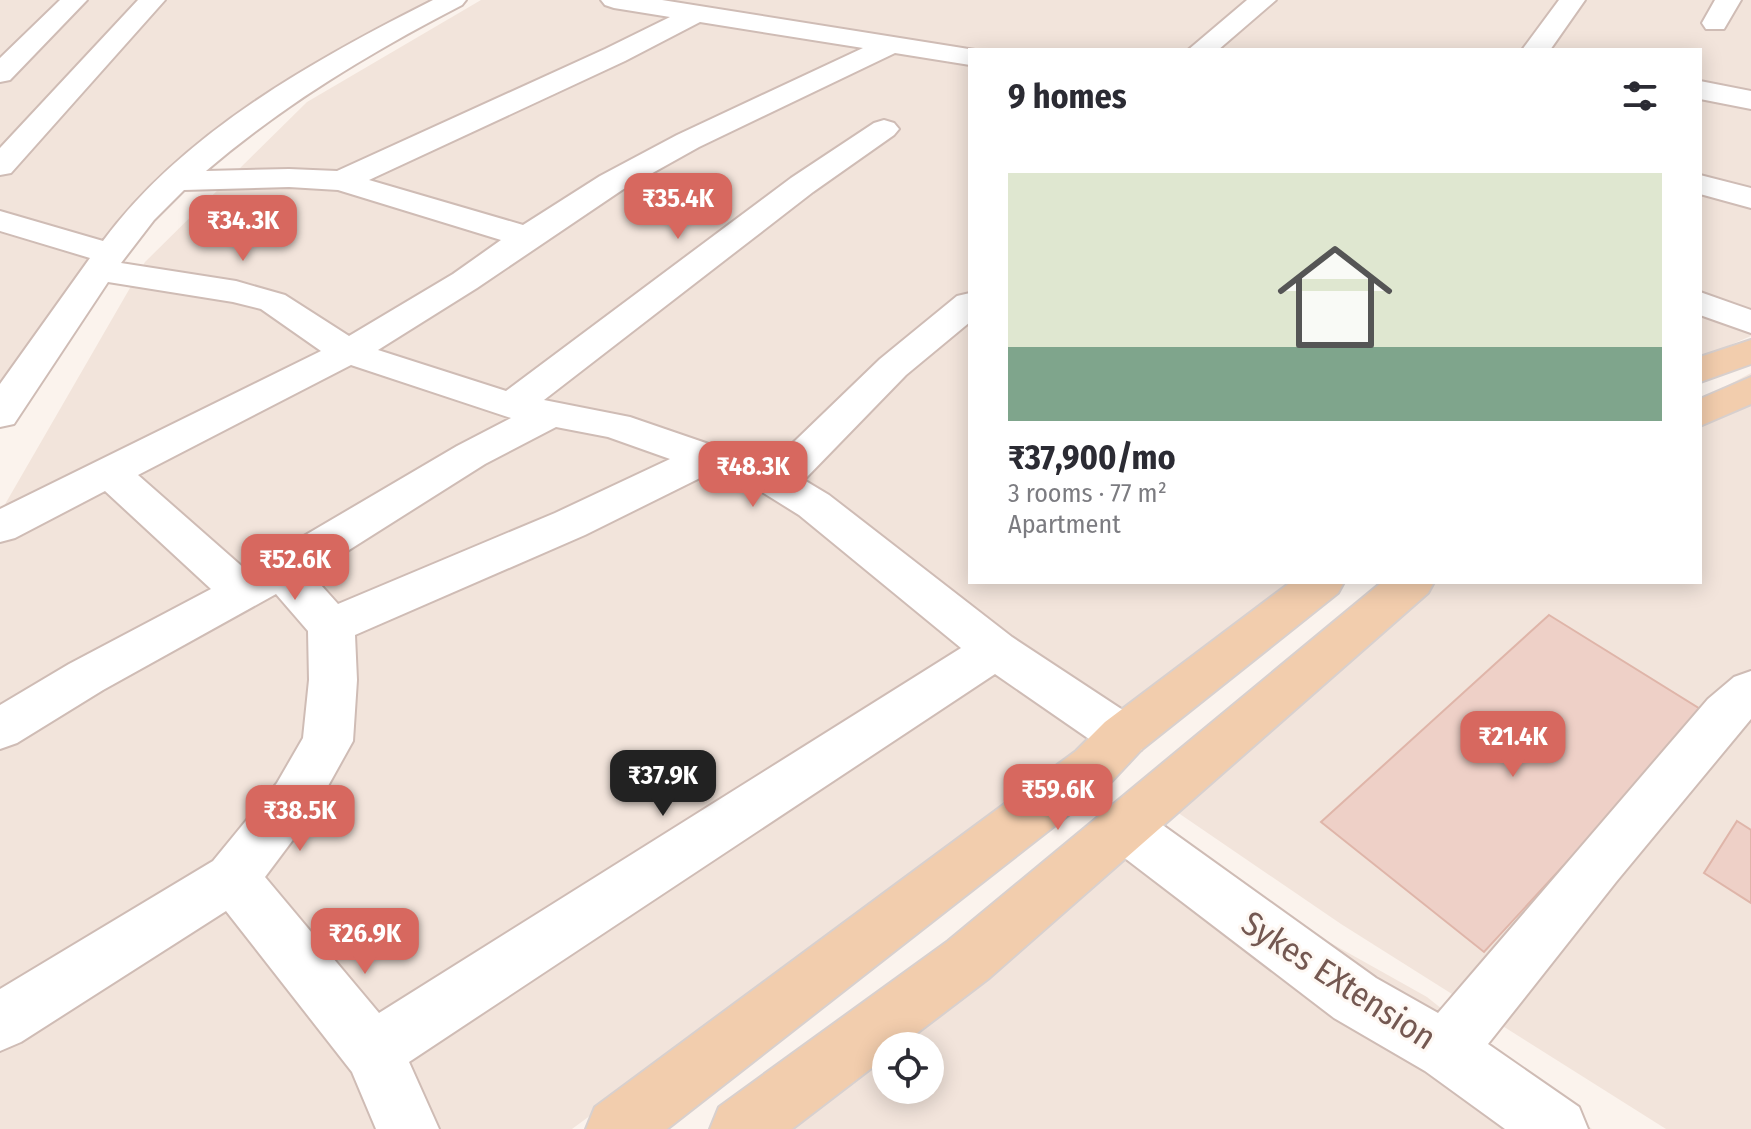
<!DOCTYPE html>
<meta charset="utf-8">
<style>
body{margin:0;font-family:"Fira Sans Condensed",sans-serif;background:#f2f2f3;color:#2b2b33;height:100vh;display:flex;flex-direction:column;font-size:30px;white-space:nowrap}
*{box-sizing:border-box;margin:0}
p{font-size:26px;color:#7c7c81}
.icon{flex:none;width:44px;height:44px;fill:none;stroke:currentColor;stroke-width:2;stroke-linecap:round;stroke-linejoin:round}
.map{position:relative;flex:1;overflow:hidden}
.drawer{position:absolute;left:968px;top:48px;width:734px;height:536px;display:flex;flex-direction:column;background:#fff;border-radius:0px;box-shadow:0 4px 20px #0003}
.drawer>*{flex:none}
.controls{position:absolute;left:872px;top:1032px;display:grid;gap:16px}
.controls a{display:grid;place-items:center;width:72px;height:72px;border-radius:50%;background:#fff;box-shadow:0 4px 20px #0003;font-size:40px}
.price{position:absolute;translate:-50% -68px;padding:0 18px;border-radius:16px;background:#d7685f;color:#fff;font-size:26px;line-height:52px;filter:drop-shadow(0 2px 4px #0008)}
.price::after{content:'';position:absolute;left:50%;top:48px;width:24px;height:18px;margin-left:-12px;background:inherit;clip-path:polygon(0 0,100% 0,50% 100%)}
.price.active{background:#222;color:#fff}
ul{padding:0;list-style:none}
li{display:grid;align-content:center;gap:16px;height:424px;padding:0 40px}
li+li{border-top:2px solid #e1e1e2}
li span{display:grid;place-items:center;height:248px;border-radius:0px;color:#555}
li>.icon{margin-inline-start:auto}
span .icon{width:144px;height:144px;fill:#fffc;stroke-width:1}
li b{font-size:34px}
h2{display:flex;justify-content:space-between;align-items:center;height:96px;padding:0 40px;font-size:34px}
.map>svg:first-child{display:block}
</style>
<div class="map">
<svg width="1751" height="1129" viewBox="0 0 1751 1129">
<rect width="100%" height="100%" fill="#fbf3ed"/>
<!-- residential -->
<path fill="#f2e4db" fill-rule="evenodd" d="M 0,0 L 453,0 L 176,181 L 0,415 Z
M 481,0 L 1751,0 L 1751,336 L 1700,358 L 1700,50 L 970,50 L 970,582 L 1314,582 L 572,1129 L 0,1129 L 0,513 L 145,262 L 307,102 Z
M 1751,373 L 1751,1129 L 1666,1129 L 1341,924 L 1155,797 L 1402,582 L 1700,582 L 1700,400 Z
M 1124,827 L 1427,997 L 1592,1129 L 711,1129 ZM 886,1046 L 930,1046 L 930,1090 L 886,1090 Z"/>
<!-- building -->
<path fill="#eed0c7" stroke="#dfb5a9" stroke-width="2" d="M 1549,615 L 1705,712 L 1484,952 L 1321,822 Z
M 1737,821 L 1751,830 L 1751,903 L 1704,873 Z"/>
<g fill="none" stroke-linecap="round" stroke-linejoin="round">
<defs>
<path id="minor" d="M 60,0 L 87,0 L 10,80 L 0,82 L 0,58 Z
M 138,0 L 165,0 L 11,173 L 0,175 L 0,148 Z
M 433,0 L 466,0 L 462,5 C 371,52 284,104 206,171 L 289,169 L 337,171 L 605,49 L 670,17 L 614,8 L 605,5 L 601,0 L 662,0 L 975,50 L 970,50 L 970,65 L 895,53 L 699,147 L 622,190 L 477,288 L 378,350 L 506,391 L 791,178 L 874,123 L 884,120 L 894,123 L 899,129 L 894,135 L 813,192 L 544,400 L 630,417 L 770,465 L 880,359 L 957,296 L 970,293 L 970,322 L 906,375 L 804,480 L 829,495 L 1012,637 L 1141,722 L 1148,736 L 1141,750 L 1123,756 L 1105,750 L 995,674 L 409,1062 L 439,1129 L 376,1129 L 352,1072 L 226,911 L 21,1042 L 0,1051 L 0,989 L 213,861 L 277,783 L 303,738 L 309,680 L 308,631 L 276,594 L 103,690 L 17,743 L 0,749 L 0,705 L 69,664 L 211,589 L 105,491 L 15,538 L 0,542 L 0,509 L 321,351 L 261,309 L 233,302 L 108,282 L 14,424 L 0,427 L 0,384 L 90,258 L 0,231 L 0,211 L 103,241 C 184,132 314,60 433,0 ZM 700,22 L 863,48 L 677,135 L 600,176 L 523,225 L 369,180 L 625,61 ZM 289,187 L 338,190 L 501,240 L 453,274 L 349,336 L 285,295 L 236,281 L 121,263 L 154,220 L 184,190 ZM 351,365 L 511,418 L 457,446 L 246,570 L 138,475 ZM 556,427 L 608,437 L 670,459 L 555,513 L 338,604 L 311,574 L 485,464 ZM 710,473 L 762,492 L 799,515 L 961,648 L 379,1013 L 265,877 L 313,813 L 353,741 L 357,680 L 355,635 L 585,535 Z
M 1247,0 L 1276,0 L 1218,50 L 1188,50 Z
M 1559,0 L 1585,0 L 1550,50 L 1522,50 Z
M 1715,0 L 1741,0 L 1724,29 L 1706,29 L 1702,23 Z
M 1700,81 L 1751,91 L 1751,109 L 1700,99 Z
M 1700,175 L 1751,188 L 1751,208 L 1700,194 Z
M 1700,292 L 1751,310 L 1751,333 L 1700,315 Z
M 1751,671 L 1751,719 L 1616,882 L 1488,1044 L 1579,1107 L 1588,1129 L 1505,1129 L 1425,1071 L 1334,1018 L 1105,843 L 1098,827 L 1105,811 L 1124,804 L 1143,811 L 1376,978 L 1438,1013 L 1708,699 L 1734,677 Z"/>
<path id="major" d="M 1751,340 L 1751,364 L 1700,382 L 1700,357 Z
M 1751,377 L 1751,404 L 1700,426 L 1700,399 Z
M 1291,582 L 1344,582 L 1338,593 L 1141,750 L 1112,781 L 667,1129 L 586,1129 L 595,1107 L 1076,751 L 1105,722 Z
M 1382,582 L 1434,582 L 1428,593 L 988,979 L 900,1046 L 886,1046 L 886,1057 L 792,1129 L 710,1129 L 719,1107 L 948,941 Z"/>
</defs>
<!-- minor casing -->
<use href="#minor" stroke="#cfbcb5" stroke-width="4"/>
<!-- major casing -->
<use href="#major" stroke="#d8d0ce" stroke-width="4"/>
<!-- minor -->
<use href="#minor" fill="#fff" fill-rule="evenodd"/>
<!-- major -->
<use href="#major" fill="#f2cdad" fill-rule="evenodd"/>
</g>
<g text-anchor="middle" stroke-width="6" stroke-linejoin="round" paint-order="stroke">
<!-- near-street labels -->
<g font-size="34" fill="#745851" stroke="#fef8f3">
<text transform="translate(1339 980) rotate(33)" y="12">Sykes EXtension</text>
</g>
</g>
</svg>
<div class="controls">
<a><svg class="icon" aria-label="locate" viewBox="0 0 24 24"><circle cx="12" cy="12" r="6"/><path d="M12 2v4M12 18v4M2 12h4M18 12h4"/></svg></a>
</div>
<b class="price" style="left:678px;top:241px">₹35.4K</b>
<b class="price" style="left:243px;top:263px">₹34.3K</b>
<b class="price" style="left:753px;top:509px">₹48.3K</b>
<b class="price" style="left:295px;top:602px">₹52.6K</b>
<b class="price" style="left:1513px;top:779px">₹21.4K</b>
<b class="price active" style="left:663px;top:818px">₹37.9K</b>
<b class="price" style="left:1058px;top:832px">₹59.6K</b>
<b class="price" style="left:300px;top:853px">₹38.5K</b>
<b class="price" style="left:365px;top:976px">₹26.9K</b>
<section class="drawer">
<h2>9 homes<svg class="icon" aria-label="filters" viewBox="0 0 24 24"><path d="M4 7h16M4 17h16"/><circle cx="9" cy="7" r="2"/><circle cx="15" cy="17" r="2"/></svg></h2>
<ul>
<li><span style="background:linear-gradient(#dfe7d0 70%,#7fa58c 0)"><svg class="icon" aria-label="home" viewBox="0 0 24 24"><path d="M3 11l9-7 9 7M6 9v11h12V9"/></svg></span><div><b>₹37,900/mo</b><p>3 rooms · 77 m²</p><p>Apartment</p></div></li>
</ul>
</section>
</div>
